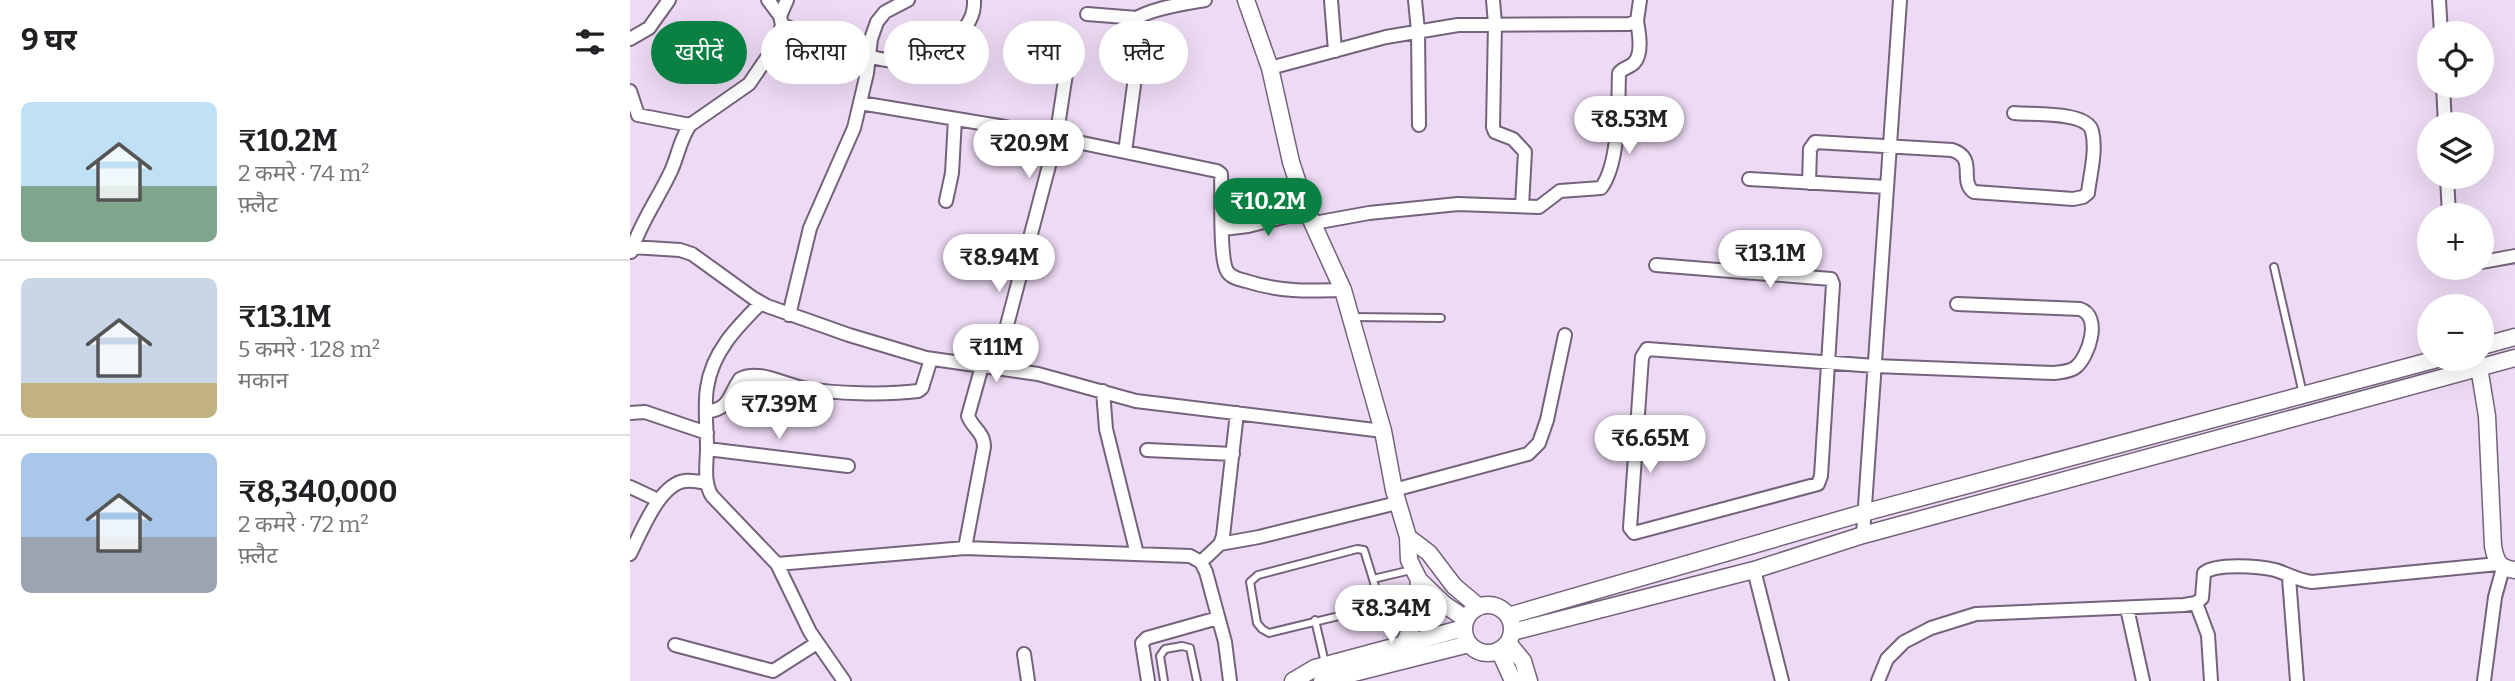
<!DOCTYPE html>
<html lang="hi">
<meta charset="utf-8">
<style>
body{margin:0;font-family:Bitter,"Noto Sans Devanagari",serif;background:#f2f2f2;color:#202124;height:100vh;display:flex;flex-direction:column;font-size:26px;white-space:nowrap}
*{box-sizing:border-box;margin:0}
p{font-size:23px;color:#757577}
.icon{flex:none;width:38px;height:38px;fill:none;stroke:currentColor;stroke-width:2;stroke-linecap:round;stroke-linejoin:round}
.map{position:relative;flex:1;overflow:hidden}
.sheet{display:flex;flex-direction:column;background:#fff;width:630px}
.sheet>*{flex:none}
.banner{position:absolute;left:21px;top:21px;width:665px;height:63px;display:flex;gap:14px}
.tools{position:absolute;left:1787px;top:21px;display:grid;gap:14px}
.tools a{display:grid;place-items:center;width:77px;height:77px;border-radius:50%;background:#fff;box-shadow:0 7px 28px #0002;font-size:35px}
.price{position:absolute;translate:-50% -60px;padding:0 16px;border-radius:24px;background:#fff;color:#222;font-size:23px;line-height:46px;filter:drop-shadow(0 2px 4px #0008)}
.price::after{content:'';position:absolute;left:50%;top:42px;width:21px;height:16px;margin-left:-10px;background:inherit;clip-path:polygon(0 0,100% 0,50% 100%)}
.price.selected{background:#0b8043;color:#fff}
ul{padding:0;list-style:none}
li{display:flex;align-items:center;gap:21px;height:175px;padding:0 21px}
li+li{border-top:2px solid #e0e0e0}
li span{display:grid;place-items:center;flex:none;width:196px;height:140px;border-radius:10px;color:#555}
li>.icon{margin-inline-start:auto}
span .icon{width:84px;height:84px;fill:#fffc;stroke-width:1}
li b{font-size:30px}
h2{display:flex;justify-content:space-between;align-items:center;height:84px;padding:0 21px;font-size:30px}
.chip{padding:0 24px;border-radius:32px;background:#fff;box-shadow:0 7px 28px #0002;font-size:24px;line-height:63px}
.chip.selected{background:#0b8043;color:#fff}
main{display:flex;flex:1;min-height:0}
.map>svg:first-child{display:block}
</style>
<main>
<section class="sheet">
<h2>9 घर<svg class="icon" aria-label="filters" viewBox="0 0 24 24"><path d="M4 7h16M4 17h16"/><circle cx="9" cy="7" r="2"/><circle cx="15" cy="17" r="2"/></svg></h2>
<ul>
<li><span style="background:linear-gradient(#bfe0f5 60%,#7fa58c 0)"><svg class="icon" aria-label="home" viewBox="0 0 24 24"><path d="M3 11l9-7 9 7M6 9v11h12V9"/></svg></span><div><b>₹10.2M</b><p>2 कमरे · 74 m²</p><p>फ़्लैट</p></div></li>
<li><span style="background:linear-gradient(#c9d6e8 75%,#c2b280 0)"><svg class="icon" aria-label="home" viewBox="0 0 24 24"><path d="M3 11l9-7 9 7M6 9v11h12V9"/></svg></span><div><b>₹13.1M</b><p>5 कमरे · 128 m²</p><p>मकान</p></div></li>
<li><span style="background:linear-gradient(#a9c7e8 60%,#9aa5b1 0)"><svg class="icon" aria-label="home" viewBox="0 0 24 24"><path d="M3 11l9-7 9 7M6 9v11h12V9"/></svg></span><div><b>₹8,340,000</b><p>2 कमरे · 72 m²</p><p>फ़्लैट</p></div></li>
</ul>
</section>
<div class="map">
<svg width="1885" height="681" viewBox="0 0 1885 681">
<rect width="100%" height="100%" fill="#eddaf4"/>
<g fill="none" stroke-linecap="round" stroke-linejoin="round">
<defs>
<path id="lane" d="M 1644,267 L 1673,394
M 722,317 L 811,318
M 743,579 C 746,591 752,603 738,609 L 639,633 L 632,629 L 627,623 L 620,582 L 628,575 L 727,549 L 734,550 L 743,579 L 781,570
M 685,620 L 695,663
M 534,681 L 530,656 L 535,649 L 552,646 L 560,648 L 567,681"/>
<path id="street" d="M 701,0 L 705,51
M 785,0 L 788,31 L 789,125
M 863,0 L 865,24 L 863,127 L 865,132 L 883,139 L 895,152 L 892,206
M 1809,0 L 1811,33
M 457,14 L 507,18
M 150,16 L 157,0
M 152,25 C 201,43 286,89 327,38 C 337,26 345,16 344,0
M 0,39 L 19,28 L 39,0
M 490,59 C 493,48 494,36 498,26 C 506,10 558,3 575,0
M 640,68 L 756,37 L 828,25 L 999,24 L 1007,21 L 1010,0
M 1813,86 L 1815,124
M 0,91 L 8,115 L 60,125
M 230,103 L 375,127 L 587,171 L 591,174 C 592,194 589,257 597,271 C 601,278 609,279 616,281 C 650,292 677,291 713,290
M 495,152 L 504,85
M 1817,177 L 1819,215
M 1119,179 L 1257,187
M 1179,183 L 1180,149 L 1185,142 L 1322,150 C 1348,158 1328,181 1344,192 L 1443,199 L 1453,197 L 1458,193 C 1460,175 1467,150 1462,131 C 1457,111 1402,115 1384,113
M 316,201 L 322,173 L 325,119
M 684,223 L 739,213 L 828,204 L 909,207 L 930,191 L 971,188 C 990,163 988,103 989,73 C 994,67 999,68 1004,63 C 1013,54 1009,32 1007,21
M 593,229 L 618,226 L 677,211
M 2,247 L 50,250 L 62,254 L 123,298 L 137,306 L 219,335 L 296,358 L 408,374 L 506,401 L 753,431
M 1,252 C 10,223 28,199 41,171 C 48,156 50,139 60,125 L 119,84 L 147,43 L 152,25 L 150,16 L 138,0
M 1852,262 L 1885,256
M 1026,265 L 1201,279 L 1203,284 L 1191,476 L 1188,484 L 1004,533 L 1000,528 L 1012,357 L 1017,349 L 1245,366 L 1424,373 C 1431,372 1440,372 1446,367 C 1459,356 1472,316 1450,309 L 1327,304
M 131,303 C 107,327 82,352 77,388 C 74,408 77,428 77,448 C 77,463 73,482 82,496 L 147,564 L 180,632 L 214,681
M 159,315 L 180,228 L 224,128 L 237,73 L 241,39 L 247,22 L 255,12 L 278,0
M 366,367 L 426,139 L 437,67
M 473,391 L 476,429 L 507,554
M 76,412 C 101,408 97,398 110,379 C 128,369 153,384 173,388 C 205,394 256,395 288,391 L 292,388 L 301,359
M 0,413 L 15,412 L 77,433
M 77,449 L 218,466
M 517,450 L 603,454
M 0,487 L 28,500
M 764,490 L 898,454 L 909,443 L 917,420 L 935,335
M 1233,535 L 1270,0
M 590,544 L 629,537 L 767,503
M 335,548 L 354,447 C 354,432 343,429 338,416 L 352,366
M 0,554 C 11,533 29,484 55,481 C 61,480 70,482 77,483
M 571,562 L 590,544 L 593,536 L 607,413
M 147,564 L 335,548 L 560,556 L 571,562 L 576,572 L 595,642 L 600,681
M 1124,570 L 1152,681
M 1659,578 L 1667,681
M 1566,603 L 1578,635 L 1581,681
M 1497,608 L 1513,681
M 45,645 L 143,671 L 187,643
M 394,654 L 398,681
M 518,681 L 512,643 L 517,638 L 588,618
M 1248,681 L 1257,659 L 1274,642 L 1301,628 L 1346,614 L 1554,605 L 1566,603 L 1572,598 L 1574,573 C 1586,563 1629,566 1645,570 C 1658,574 1667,580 1682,582 L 1868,564
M 1854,681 L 1865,597 L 1873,568"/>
<path id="secondary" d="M 616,0 L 640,68 L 661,162 L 677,211 L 713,290 L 753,431 L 764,490 L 778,537 L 779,560 L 789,580 L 815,605 L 836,619
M 1852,346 L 1885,337
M 1849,367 L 1857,416 L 1863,546 C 1866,562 1869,568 1885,570
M 778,537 L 799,553 L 824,586 L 849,607
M834 629a24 24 0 1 1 48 0a24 24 0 1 1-48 0Z
M 878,616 L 1233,513 L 1807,359
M 882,632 L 1124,570 L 1233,535 L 1885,358
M 878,643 L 893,661 L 899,681
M 774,644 L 785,619 L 789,580
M 869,650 L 883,681
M 663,681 L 685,668 L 834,628
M 692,681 L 839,644"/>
</defs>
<!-- lane casing -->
<use href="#lane" stroke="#74637a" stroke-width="10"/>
<!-- street casing -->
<use href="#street" stroke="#74637a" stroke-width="16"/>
<!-- secondary casing -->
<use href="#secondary" stroke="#74637a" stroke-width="19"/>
<!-- lane -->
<use href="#lane" stroke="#fff" stroke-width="6"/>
<!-- street -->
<use href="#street" stroke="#fff" stroke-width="12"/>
<!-- secondary -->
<use href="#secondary" stroke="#fff" stroke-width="16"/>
</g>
</svg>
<div class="tools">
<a><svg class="icon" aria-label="locate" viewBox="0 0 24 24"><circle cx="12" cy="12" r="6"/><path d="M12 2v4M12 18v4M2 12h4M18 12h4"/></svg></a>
<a><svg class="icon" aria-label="layers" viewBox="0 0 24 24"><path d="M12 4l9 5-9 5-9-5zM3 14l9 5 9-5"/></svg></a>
<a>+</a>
<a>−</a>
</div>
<b class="price" style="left:999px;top:156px">₹8.53M</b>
<b class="price" style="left:399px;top:180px">₹20.9M</b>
<b class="price selected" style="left:638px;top:238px">₹10.2M</b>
<b class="price" style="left:1140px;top:290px">₹13.1M</b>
<b class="price" style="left:369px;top:294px">₹8.94M</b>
<b class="price" style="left:366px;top:384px">₹11M</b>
<b class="price" style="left:149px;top:441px">₹7.39M</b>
<b class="price" style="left:1020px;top:475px">₹6.65M</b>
<b class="price" style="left:761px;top:645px">₹8.34M</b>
<div class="banner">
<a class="chip selected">खरीदें</a>
<a class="chip">किराया</a>
<a class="chip">फ़िल्टर</a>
<a class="chip">नया</a>
<a class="chip">फ़्लैट</a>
</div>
</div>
</main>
